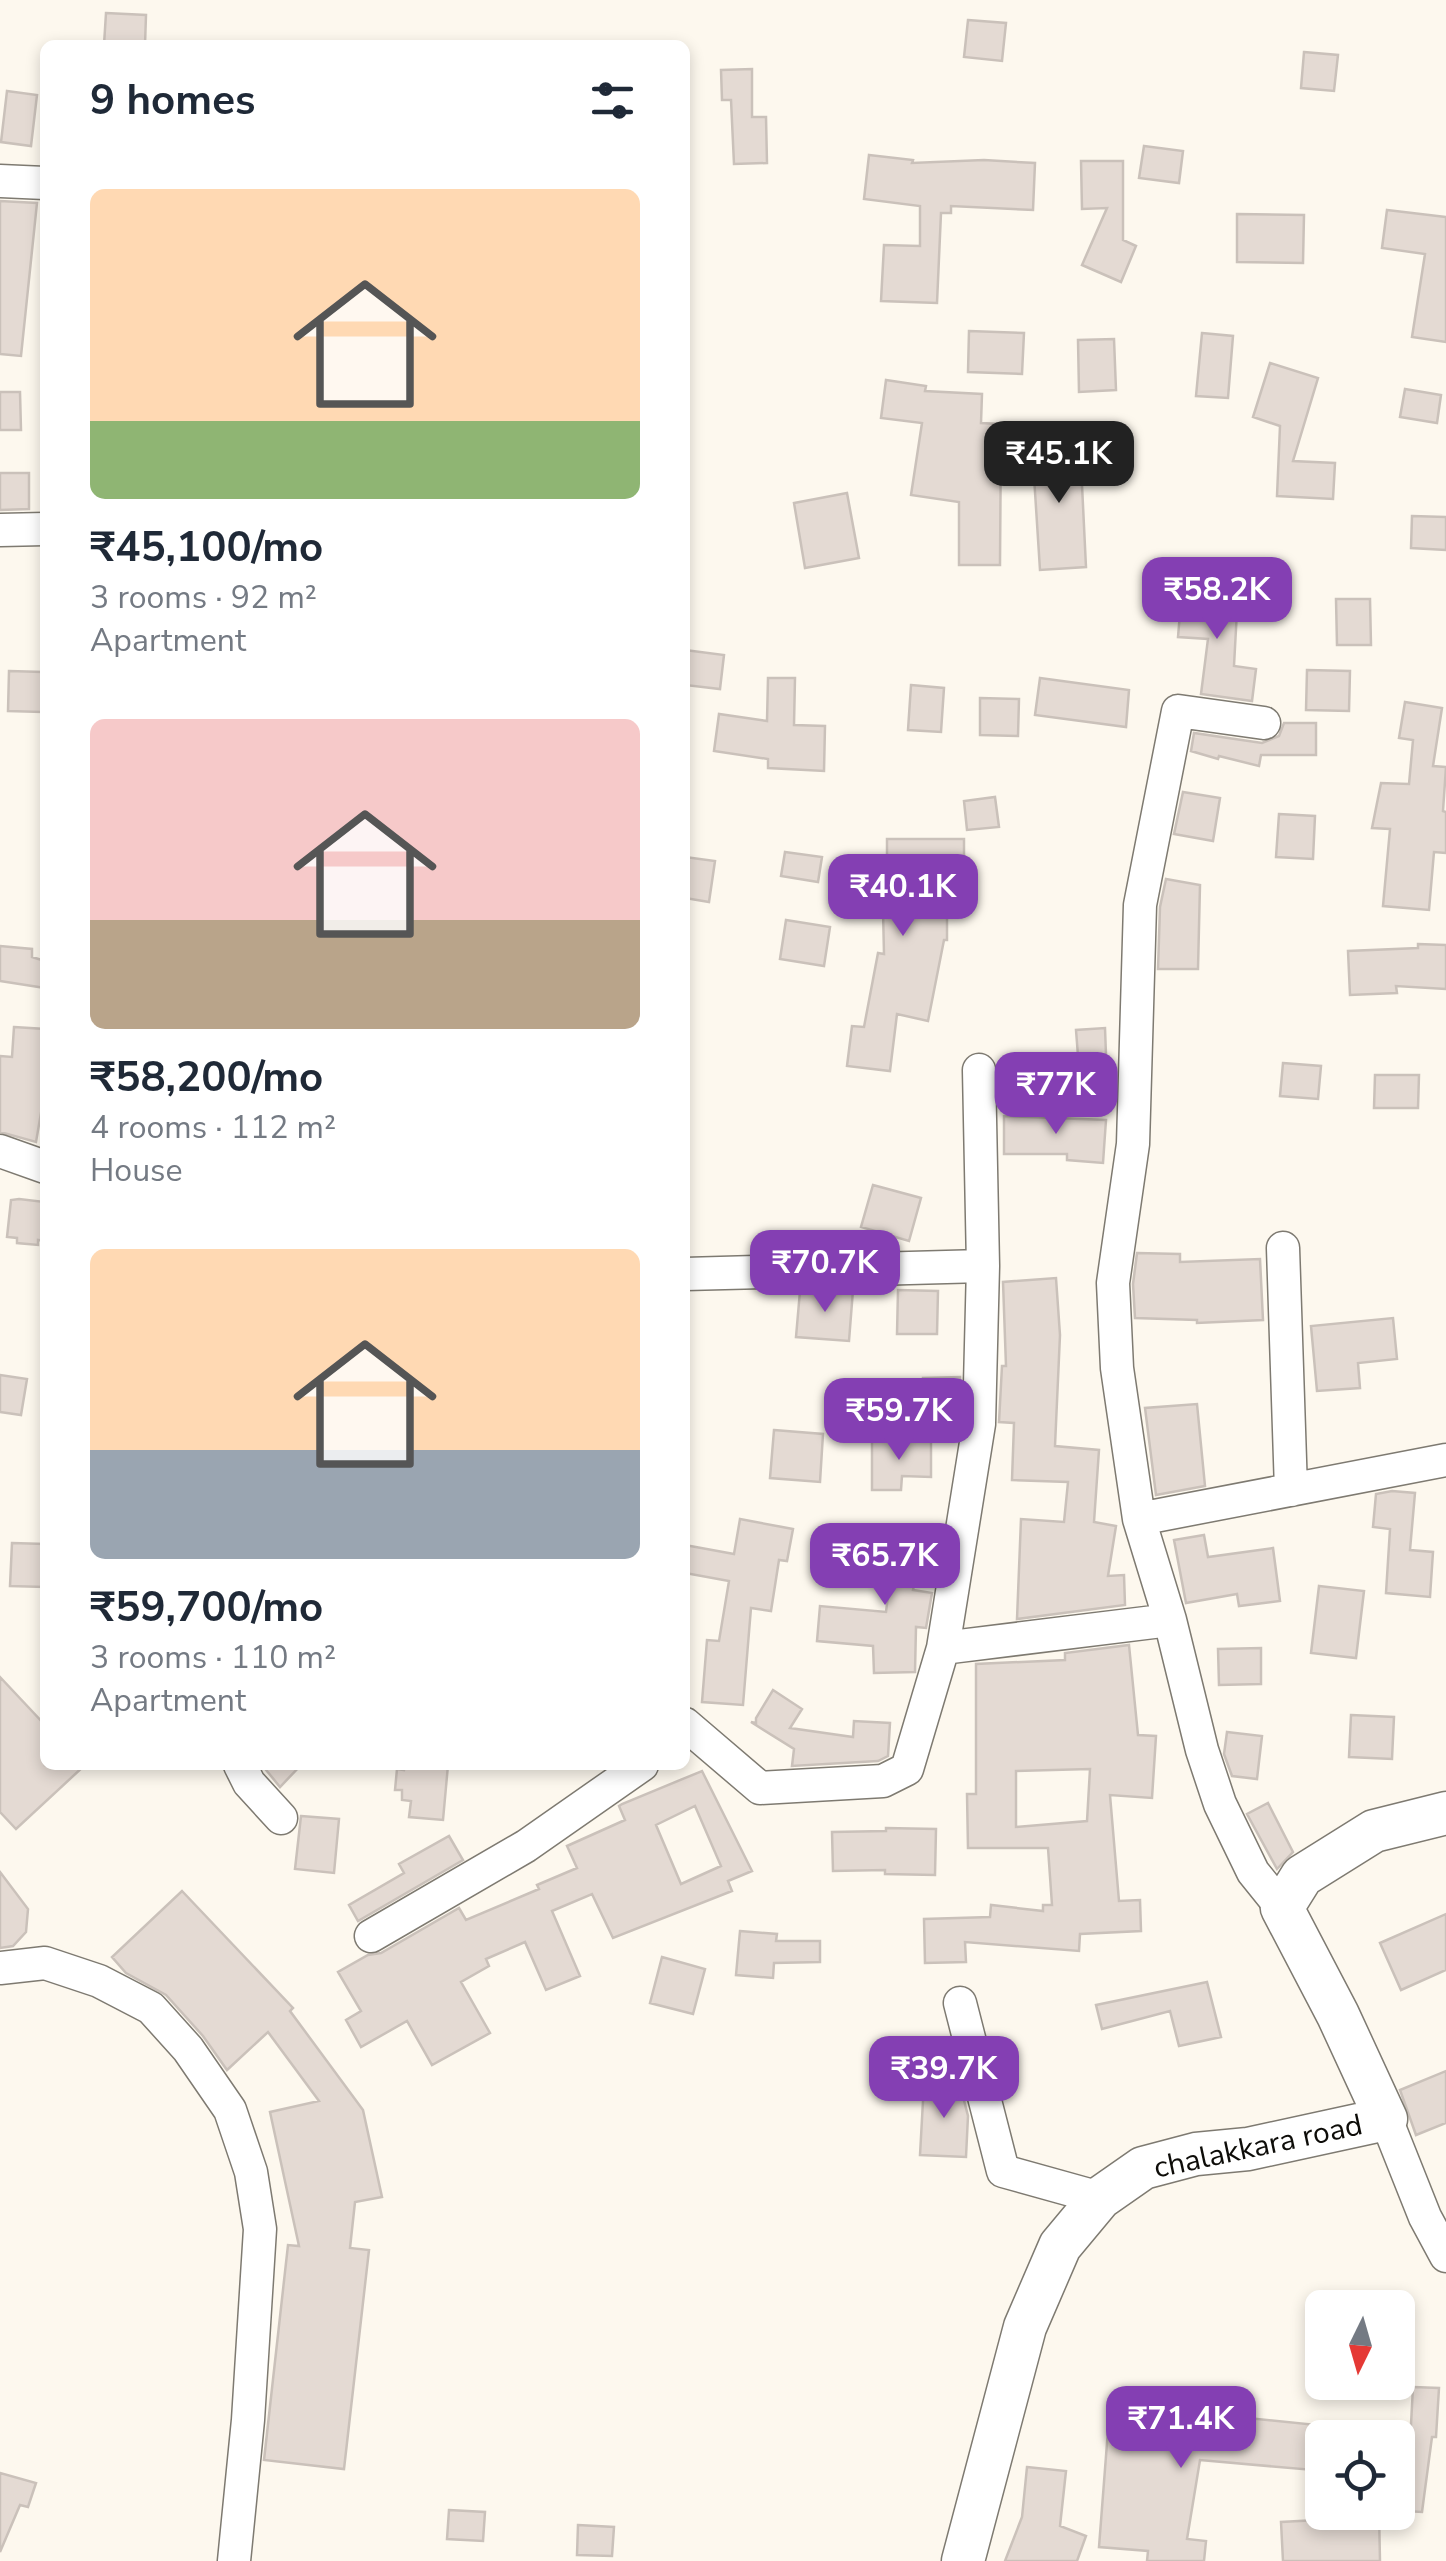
<!DOCTYPE html>
<meta charset="utf-8">
<style>
body{margin:0;font-family:"Nunito Sans",sans-serif;background:#f6f6f7;color:#1f2937;height:100vh;display:flex;flex-direction:column;font-size:38px;white-space:nowrap}
*{box-sizing:border-box;margin:0}
p{font-size:32px;color:#747a83}
.icon{flex:none;width:55px;height:55px;fill:none;stroke:currentColor;stroke-width:2;stroke-linecap:round;stroke-linejoin:round}
.map{position:relative;flex:1;overflow:hidden}
.side{position:absolute;left:40px;top:40px;width:650px;height:1730px;display:flex;flex-direction:column;background:#fff;border-radius:15px;box-shadow:0 5px 15px #0003}
.side>*{flex:none}
.needle{width:65px;rotate:185deg}
.controls{position:absolute;left:1305px;top:2290px;display:grid;gap:20px}
.controls a{display:grid;place-items:center;width:110px;height:110px;border-radius:15px;background:#fff;box-shadow:0 5px 15px #0003;font-size:50px}
.price{position:absolute;translate:-50% -85px;padding:0 22px;border-radius:20px;background:#843fb3;color:#fff;font-size:32px;line-height:65px;filter:drop-shadow(0 2px 5px #0008)}
.price::after{content:'';position:absolute;left:50%;top:60px;width:30px;height:22px;margin-left:-15px;background:inherit;clip-path:polygon(0 0,100% 0,50% 100%)}
.price.on{background:#222;color:#fff}
ul{padding:0;list-style:none}
li{display:grid;align-content:center;gap:20px;height:530px;padding:0 50px}
li span{display:grid;place-items:center;height:310px;border-radius:15px;color:#555}
li>.icon{margin-inline-start:auto}
span .icon{width:180px;height:180px;fill:#fffc;stroke-width:1}
li b{font-size:42px}
h2{display:flex;justify-content:space-between;align-items:center;height:120px;padding:0 50px;font-size:42px}
.map>svg:first-child{display:block}
</style>
<div class="map">
<svg width="1446" height="2561" viewBox="0 0 1446 2561">
<rect width="100%" height="100%" fill="#fdf8ee"/>
<!-- building -->
<path fill="#e4dad3" stroke="#cac1ba" stroke-width="2.5" fill-rule="evenodd" d="M 106,13 L 146,15 L 145,45 L 104,45 Z
M 968,20 L 1006,23 L 1002,61 L 964,57 Z
M 1304,52 L 1338,55 L 1334,91 L 1301,88 Z
M 752,69 L 752,117 L 766,117 L 767,163 L 734,164 L 731,100 L 722,100 L 721,70 Z
M 7,91 L 37,95 L 31,146 L 1,142 Z
M 1144,146 L 1183,151 L 1179,183 L 1139,178 Z
M 869,155 L 913,160 L 912,163 L 984,160 L 1035,163 L 1033,210 L 951,206 L 951,213 L 941,213 L 937,303 L 881,301 L 884,245 L 920,246 L 920,206 L 864,199 Z
M 1081,161 L 1123,161 L 1123,240 L 1136,246 L 1121,282 L 1082,265 L 1107,208 L 1082,209 Z
M 0,201 L 37,203 L 21,356 L 0,354 Z
M 1387,210 L 1446,217 L 1446,342 L 1412,337 L 1425,254 L 1382,248 Z
M 1237,214 L 1304,215 L 1303,263 L 1237,262 Z
M 969,331 L 1024,333 L 1022,374 L 968,372 Z
M 1202,333 L 1233,336 L 1228,398 L 1196,396 Z
M 1114,339 L 1116,390 L 1079,392 L 1078,340 Z
M 1270,363 L 1318,378 L 1293,461 L 1335,463 L 1333,499 L 1277,496 L 1280,426 L 1253,417 Z
M 886,380 L 926,386 L 925,391 L 982,394 L 981,423 L 1001,424 L 1000,565 L 959,565 L 959,502 L 911,495 L 922,423 L 881,418 Z
M 1405,389 L 1441,395 L 1437,423 L 1400,417 Z
M 0,392 L 20,392 L 21,430 L 0,430 Z
M 1080,444 L 1086,567 L 1040,570 L 1032,445 Z
M 0,473 L 29,473 L 29,509 L 0,510 Z
M 847,493 L 859,558 L 805,568 L 794,503 Z
M 1412,516 L 1446,517 L 1446,550 L 1411,548 Z
M 1182,589 L 1238,592 L 1234,666 L 1256,669 L 1252,701 L 1201,694 L 1208,639 L 1178,637 Z
M 1336,599 L 1370,599 L 1371,645 L 1337,645 Z
M 685,650 L 724,655 L 720,689 L 685,685 Z
M 1307,670 L 1350,671 L 1349,711 L 1306,710 Z
M 9,671 L 43,672 L 42,712 L 8,711 Z
M 768,678 L 795,678 L 794,725 L 825,726 L 824,771 L 768,768 L 768,759 L 714,751 L 719,714 L 767,721 Z
M 1040,678 L 1129,690 L 1126,727 L 1035,715 Z
M 911,685 L 944,688 L 941,732 L 908,730 Z
M 980,698 L 1019,699 L 1018,736 L 980,735 Z
M 1405,702 L 1442,708 L 1433,766 L 1446,767 L 1443,811 L 1446,812 L 1446,853 L 1434,852 L 1429,910 L 1383,906 L 1390,829 L 1372,828 L 1381,783 L 1409,784 L 1413,740 L 1399,738 Z
M 1284,723 L 1316,723 L 1316,755 L 1261,755 L 1259,766 L 1219,756 L 1218,759 L 1191,751 L 1194,733 L 1262,743 L 1279,736 Z
M 1183,792 L 1220,798 L 1213,841 L 1174,834 Z
M 995,797 L 999,827 L 967,830 L 964,801 Z
M 1279,814 L 1315,816 L 1313,859 L 1276,857 Z
M 887,839 L 964,839 L 964,874 L 947,874 L 947,940 L 944,940 L 928,1021 L 897,1014 L 890,1071 L 847,1066 L 852,1026 L 864,1027 L 878,953 L 884,954 L 883,911 L 842,907 L 845,874 L 887,878 Z
M 785,852 L 822,857 L 818,882 L 781,876 Z
M 685,857 L 715,861 L 709,902 L 685,898 Z
M 1166,879 L 1200,885 L 1198,969 L 1158,969 L 1160,907 Z
M 786,920 L 830,927 L 824,966 L 780,959 Z
M 1418,944 L 1446,945 L 1446,989 L 1396,986 L 1397,993 L 1350,995 L 1348,951 L 1418,948 Z
M 0,946 L 32,949 L 32,957 L 45,961 L 45,988 L 0,981 Z
M 14,1027 L 45,1029 L 45,1090 L 36,1142 L 0,1132 L 0,1056 L 12,1057 Z
M 1105,1028 L 1106,1055 L 1078,1056 L 1076,1030 Z
M 1283,1063 L 1321,1066 L 1318,1099 L 1280,1096 Z
M 1375,1075 L 1419,1075 L 1418,1108 L 1374,1108 Z
M 1004,1116 L 1106,1120 L 1103,1163 L 1067,1160 L 1067,1154 L 1004,1154 Z
M 873,1185 L 921,1198 L 909,1241 L 861,1227 Z
M 19,1199 L 45,1202 L 45,1241 L 38,1240 L 38,1245 L 17,1243 L 17,1238 L 7,1237 L 11,1200 Z
M 1137,1253 L 1180,1254 L 1180,1262 L 1260,1259 L 1263,1320 L 1197,1323 L 1197,1320 L 1135,1318 L 1133,1284 Z
M 1056,1278 L 1060,1335 L 1055,1446 L 1099,1450 L 1094,1522 L 1116,1526 L 1108,1576 L 1124,1575 L 1125,1605 L 1017,1619 L 1021,1519 L 1064,1522 L 1068,1482 L 1012,1480 L 1014,1423 L 999,1422 L 1002,1366 L 1006,1366 L 1003,1282 Z
M 853,1290 L 849,1341 L 796,1337 L 800,1291 Z
M 898,1290 L 938,1291 L 937,1334 L 897,1334 Z
M 1393,1318 L 1397,1359 L 1358,1363 L 1360,1388 L 1317,1391 L 1311,1326 Z
M 0,1375 L 27,1379 L 21,1415 L 0,1412 Z
M 960,1377 L 958,1426 L 924,1427 L 923,1378 Z
M 1197,1404 L 1205,1486 L 1156,1495 L 1145,1408 Z
M 774,1430 L 823,1434 L 820,1482 L 770,1478 Z
M 872,1441 L 931,1441 L 931,1477 L 902,1476 L 901,1490 L 872,1490 Z
M 1392,1491 L 1415,1493 L 1410,1550 L 1433,1552 L 1430,1597 L 1386,1593 L 1390,1529 L 1373,1527 L 1376,1494 Z
M 740,1519 L 793,1529 L 787,1561 L 779,1560 L 771,1611 L 751,1608 L 743,1705 L 702,1702 L 707,1640 L 719,1641 L 729,1581 L 685,1573 L 685,1545 L 734,1554 Z
M 873,1529 L 924,1541 L 913,1590 L 932,1593 L 926,1628 L 916,1627 L 915,1672 L 874,1673 L 873,1646 L 817,1641 L 820,1606 L 886,1612 L 891,1572 L 864,1566 Z
M 1204,1535 L 1208,1557 L 1273,1548 L 1280,1601 L 1239,1606 L 1237,1594 L 1186,1603 L 1174,1540 Z
M 12,1543 L 45,1544 L 45,1587 L 10,1586 Z
M 1319,1586 L 1364,1591 L 1356,1658 L 1311,1653 Z
M 1129,1645 L 1138,1735 L 1156,1736 L 1152,1798 L 1110,1795 L 1119,1901 L 1140,1900 L 1141,1931 L 1080,1934 L 1079,1951 L 965,1942 L 966,1962 L 925,1963 L 924,1919 L 990,1917 L 991,1905 L 1043,1911 L 1043,1905 L 1052,1905 L 1048,1848 L 968,1848 L 967,1794 L 976,1794 L 976,1664 L 1065,1660 L 1065,1653 ZM 1090,1769 L 1087,1821 L 1016,1827 L 1016,1771 Z
M 1261,1648 L 1261,1684 L 1219,1685 L 1218,1649 Z
M 0,1677 L 45,1725 L 45,1765 L 85,1765 L 16,1829 L 0,1812 Z
M 773,1690 L 802,1709 L 790,1728 L 853,1737 L 854,1721 L 890,1723 L 888,1756 L 878,1761 L 792,1766 L 794,1749 L 751,1722 L 756,1723 L 756,1718 Z
M 1351,1715 L 1394,1717 L 1392,1759 L 1349,1757 Z
M 1227,1732 L 1262,1736 L 1257,1779 L 1232,1776 L 1224,1754 Z
M 262,1765 L 301,1765 L 280,1787 Z
M 405,1765 L 448,1765 L 443,1820 L 409,1817 L 411,1801 L 402,1800 L 402,1790 L 395,1790 L 397,1769 L 404,1770 Z
M 702,1771 L 752,1871 L 728,1881 L 732,1891 L 613,1938 L 592,1894 L 552,1911 L 580,1976 L 546,1990 L 525,1942 L 486,1959 L 489,1966 L 461,1982 L 490,2033 L 432,2065 L 407,2021 L 361,2047 L 346,2020 L 361,2011 L 338,1972 L 368,1955 L 381,1953 L 459,1908 L 466,1920 L 539,1889 L 537,1885 L 577,1868 L 567,1846 L 625,1820 L 619,1806 L 622,1804 ZM 695,1806 L 721,1866 L 681,1884 L 656,1825 Z
M 1268,1803 L 1293,1852 L 1277,1869 L 1247,1814 Z
M 301,1816 L 339,1819 L 334,1873 L 295,1869 Z
M 886,1828 L 936,1829 L 935,1875 L 885,1874 L 885,1870 L 833,1871 L 832,1832 L 886,1831 Z
M 449,1836 L 463,1860 L 358,1921 L 349,1905 L 404,1873 L 399,1864 Z
M 0,1872 L 28,1909 L 26,1932 L 13,1946 L 0,1948 Z
M 182,1891 L 293,2008 L 290,2011 L 363,2110 L 382,2197 L 355,2202 L 350,2248 L 369,2250 L 344,2469 L 264,2460 L 288,2245 L 299,2246 L 270,2112 L 319,2101 L 268,2032 L 227,2070 L 203,2036 L 166,1995 L 126,1973 L 112,1957 Z
M 1446,1914 L 1446,1970 L 1401,1990 L 1380,1943 Z
M 740,1931 L 777,1934 L 776,1941 L 820,1941 L 820,1962 L 774,1963 L 773,1978 L 736,1975 Z
M 662,1957 L 705,1969 L 693,2014 L 650,2003 Z
M 1207,1982 L 1221,2037 L 1179,2046 L 1170,2011 L 1102,2029 L 1096,2005 Z
M 1446,2071 L 1446,2123 L 1416,2135 L 1400,2090 Z
M 924,2083 L 960,2085 L 968,2116 L 966,2157 L 920,2155 Z
M 1413,2387 L 1439,2388 L 1436,2437 L 1432,2437 L 1422,2512 L 1406,2511 L 1407,2495 L 1398,2494 L 1398,2460 L 1409,2462 Z
M 1110,2404 L 1317,2425 L 1313,2470 L 1200,2460 L 1187,2539 L 1206,2541 L 1204,2561 L 1147,2561 L 1148,2551 L 1099,2547 Z
M 1027,2467 L 1066,2471 L 1060,2526 L 1086,2536 L 1077,2561 L 1005,2561 L 1022,2517 Z
M 0,2473 L 36,2483 L 28,2507 L 20,2505 L 0,2552 Z
M 449,2510 L 485,2512 L 483,2541 L 447,2539 Z
M 1336,2512 L 1379,2512 L 1380,2561 L 1283,2561 L 1281,2522 L 1336,2519 Z
M 578,2525 L 614,2527 L 612,2556 L 577,2555 Z"/>
<g fill="none" stroke-linecap="round" stroke-linejoin="round">
<defs>
<path id="minor" d="M 0,181 L 45,183
M 0,530 L 45,529
M 1264,723 L 1178,711 L 1140,905 L 1133,1144 L 1113,1283 L 1117,1368 L 1139,1519 L 1170,1620 L 1202,1750 L 1220,1804 L 1253,1872 L 1282,1908
M 0,1151 L 45,1167
M 1283,1248 L 1291,1490
M 685,1274 L 983,1266
M 1139,1519 L 1446,1460
M 943,1648 L 1170,1620
M 685,1724 L 760,1788 L 883,1781 L 907,1769 L 943,1648 L 979,1424 L 983,1266 L 979,1070
M 240,1765 L 249,1783 L 281,1818
M 371,1936 L 526,1846 L 642,1765
M 0,1968 L 45,1963 L 99,1981 L 151,2008 L 188,2049 L 230,2110 L 251,2172 L 260,2229 L 248,2420 L 234,2561
M 960,2003 L 1003,2171 L 1100,2198
M 1386,2119 L 1425,2217 L 1446,2256"/>
<path id="major" d="M 963,2561 L 1025,2327 L 1060,2246 L 1100,2198 L 1143,2168 L 1196,2154 L 1248,2149 L 1386,2119 L 1338,2015 L 1282,1908 L 1302,1876 L 1374,1831 L 1446,1813"/>
</defs>
<!-- minor casing -->
<use href="#minor" stroke="#7e7a71" stroke-width="35"/>
<!-- major casing -->
<use href="#major" stroke="#7e7a71" stroke-width="45"/>
<!-- minor -->
<use href="#minor" stroke="#fff" stroke-width="32"/>
<!-- major -->
<use href="#major" stroke="#fff" stroke-width="42"/>
</g>
<g text-anchor="middle" stroke-width="8" stroke-linejoin="round" paint-order="stroke">
<!-- street labels -->
<g font-size="30" fill="#0d0c08" stroke="#fff">
<text transform="translate(1258 2146) rotate(-12)" y="10">chalakkara road</text>
</g>
</g>
</svg>
<div class="controls">
<a><svg class="needle" viewBox="-14 -14 28 28"><path d="M0-13l5 13h-10z" fill="#e53935"/><path d="M0 13l5-13h-10z" fill="#747a83"/></svg></a>
<a><svg class="icon" aria-label="locate" viewBox="0 0 24 24"><circle cx="12" cy="12" r="6"/><path d="M12 2v4M12 18v4M2 12h4M18 12h4"/></svg></a>
</div>
<b class="price on" style="left:1059px;top:506px">₹45.1K</b>
<b class="price" style="left:1217px;top:642px">₹58.2K</b>
<b class="price" style="left:903px;top:939px">₹40.1K</b>
<b class="price" style="left:1056px;top:1137px">₹77K</b>
<b class="price" style="left:825px;top:1315px">₹70.7K</b>
<b class="price" style="left:899px;top:1463px">₹59.7K</b>
<b class="price" style="left:885px;top:1608px">₹65.7K</b>
<b class="price" style="left:944px;top:2121px">₹39.7K</b>
<b class="price" style="left:1181px;top:2471px">₹71.4K</b>
<section class="side">
<h2>9 homes<svg class="icon" aria-label="filters" viewBox="0 0 24 24"><path d="M4 7h16M4 17h16"/><circle cx="9" cy="7" r="2"/><circle cx="15" cy="17" r="2"/></svg></h2>
<ul>
<li><span style="background:linear-gradient(#ffd9b3 75%,#8fb573 0)"><svg class="icon" aria-label="home" viewBox="0 0 24 24"><path d="M3 11l9-7 9 7M6 9v11h12V9"/></svg></span><div><b>₹45,100/mo</b><p>3 rooms · 92 m²</p><p>Apartment</p></div></li>
<li><span style="background:linear-gradient(#f6c9c9 65%,#b9a48a 0)"><svg class="icon" aria-label="home" viewBox="0 0 24 24"><path d="M3 11l9-7 9 7M6 9v11h12V9"/></svg></span><div><b>₹58,200/mo</b><p>4 rooms · 112 m²</p><p>House</p></div></li>
<li><span style="background:linear-gradient(#ffd9b3 65%,#9aa5b1 0)"><svg class="icon" aria-label="home" viewBox="0 0 24 24"><path d="M3 11l9-7 9 7M6 9v11h12V9"/></svg></span><div><b>₹59,700/mo</b><p>3 rooms · 110 m²</p><p>Apartment</p></div></li>
</ul>
</section>
</div>
